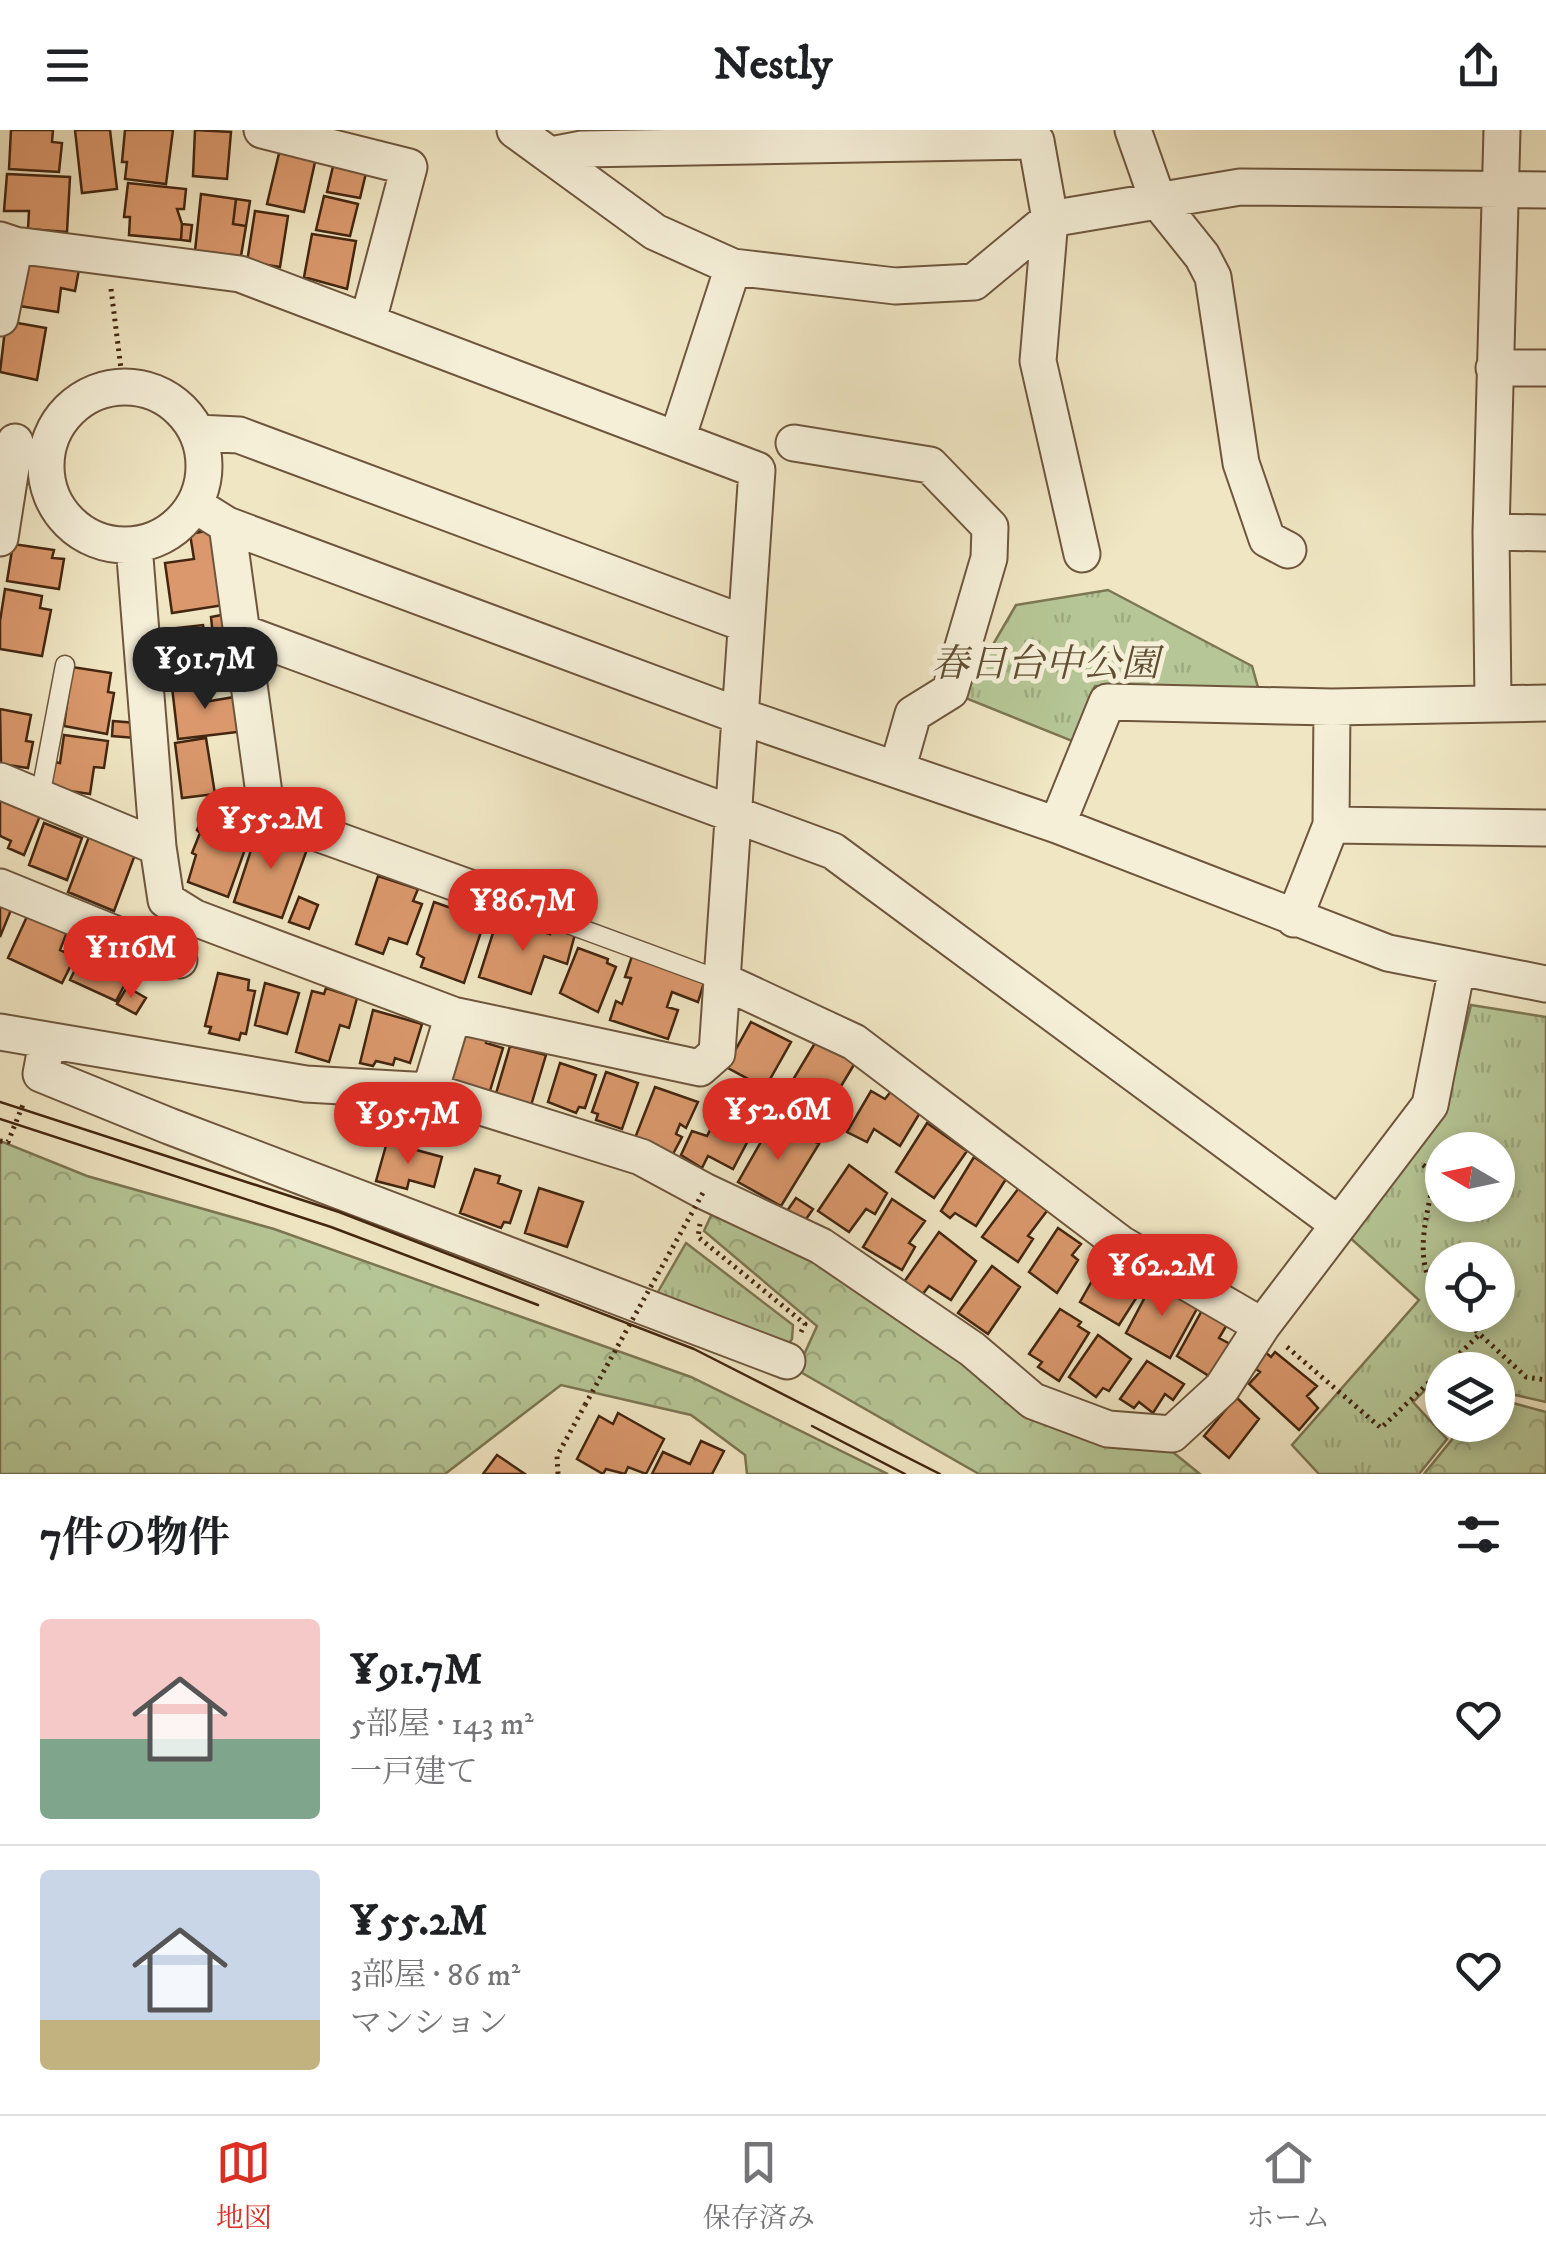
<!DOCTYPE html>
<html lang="ja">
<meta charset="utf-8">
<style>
body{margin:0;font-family:"IM FELL DW Pica","Noto Serif JP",serif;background:#f2f2f2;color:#202124;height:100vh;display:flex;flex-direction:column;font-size:38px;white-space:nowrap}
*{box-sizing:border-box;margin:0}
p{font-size:32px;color:#757577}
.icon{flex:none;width:55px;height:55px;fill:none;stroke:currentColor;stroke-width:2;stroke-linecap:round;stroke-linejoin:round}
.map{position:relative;height:1344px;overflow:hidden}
.details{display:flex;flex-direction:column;background:#fff;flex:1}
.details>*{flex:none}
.needle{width:65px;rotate:279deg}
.tools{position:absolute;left:1425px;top:1002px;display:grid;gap:20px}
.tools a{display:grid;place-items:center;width:90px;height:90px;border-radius:50%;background:#fff;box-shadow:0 5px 15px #0003;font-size:50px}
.price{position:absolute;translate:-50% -85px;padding:0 22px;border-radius:35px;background:#d93025;color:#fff;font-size:32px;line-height:65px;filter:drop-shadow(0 2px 5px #0008)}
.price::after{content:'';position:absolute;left:50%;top:60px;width:30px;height:22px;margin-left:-15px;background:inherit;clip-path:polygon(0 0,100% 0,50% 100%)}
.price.current{background:#222;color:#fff}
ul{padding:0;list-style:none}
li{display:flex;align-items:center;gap:30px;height:250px;padding:0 40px}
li+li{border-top:2px solid #e0e0e0}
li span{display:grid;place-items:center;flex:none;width:280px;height:200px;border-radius:10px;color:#555}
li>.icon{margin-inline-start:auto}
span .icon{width:120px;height:120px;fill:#fffc;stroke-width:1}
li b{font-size:42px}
h2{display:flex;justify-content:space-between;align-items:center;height:120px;padding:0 40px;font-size:42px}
header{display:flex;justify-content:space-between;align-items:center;height:130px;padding:0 40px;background:#fff;font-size:45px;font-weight:800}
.tab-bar{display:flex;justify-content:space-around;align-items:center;height:140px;border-top:2px solid #e0e0e0;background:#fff;font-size:28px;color:#757577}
.tab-bar a{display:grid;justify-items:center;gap:5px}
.tab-bar .current{color:#d93025}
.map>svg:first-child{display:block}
</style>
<header><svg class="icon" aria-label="menu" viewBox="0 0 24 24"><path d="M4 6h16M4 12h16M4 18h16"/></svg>Nestly<svg class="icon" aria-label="share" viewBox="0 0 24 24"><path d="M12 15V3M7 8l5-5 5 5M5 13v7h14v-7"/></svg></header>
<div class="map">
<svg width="1546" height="1344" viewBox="0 0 1546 1344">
<defs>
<pattern id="forest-crowns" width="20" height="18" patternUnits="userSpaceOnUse" patternTransform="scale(2.5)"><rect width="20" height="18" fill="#b6c696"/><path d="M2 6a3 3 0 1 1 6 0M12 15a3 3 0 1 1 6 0" fill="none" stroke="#9eaa80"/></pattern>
<pattern id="park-tufts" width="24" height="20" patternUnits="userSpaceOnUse" patternTransform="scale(2.5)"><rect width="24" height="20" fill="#b6c696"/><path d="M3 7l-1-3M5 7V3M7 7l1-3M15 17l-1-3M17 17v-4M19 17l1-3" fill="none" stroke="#9eaa80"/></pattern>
</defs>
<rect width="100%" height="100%" fill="#f0e6c3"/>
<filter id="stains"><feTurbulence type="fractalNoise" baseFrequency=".002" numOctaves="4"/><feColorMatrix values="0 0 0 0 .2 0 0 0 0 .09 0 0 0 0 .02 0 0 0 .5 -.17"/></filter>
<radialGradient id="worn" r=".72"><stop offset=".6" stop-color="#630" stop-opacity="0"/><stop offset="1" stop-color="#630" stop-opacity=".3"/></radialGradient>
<!-- forest -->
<path fill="url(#forest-crowns)" stroke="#7c7653" stroke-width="2.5" d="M 0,1011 L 87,1046 L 274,1099 L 691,1247 L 888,1344 L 747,1344 L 745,1325 L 691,1285 L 561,1255 L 445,1344 L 0,1344 Z
M 715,1077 L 820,1133 L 956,1219 L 1158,1310 L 1200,1344 L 979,1344 L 797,1240 L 817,1196 L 704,1101 Z
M 1498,1269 L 1546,1282 L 1546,1344 L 1424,1344 L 1454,1307 L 1444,1295 L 1498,1295 Z"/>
<!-- park -->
<path fill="url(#park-tufts)" stroke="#7c7653" stroke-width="2.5" fill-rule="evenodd" d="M 1108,460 L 1252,536 L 1259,561 L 1095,556 L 1072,611 L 958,565 L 964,536 L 980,537 L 1016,475 Z
M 1471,875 L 1546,887 L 1546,1272 L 1507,1263 L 1498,1255 L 1498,1240 L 1481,1240 L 1462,1223 L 1413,1272 L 1447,1309 L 1419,1344 L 1319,1344 L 1292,1315 L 1419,1170 L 1347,1105 L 1444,985 ZM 1442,1020 L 1498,1020 L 1498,1075 L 1442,1075 ZM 1442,1130 L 1498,1130 L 1498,1185 L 1442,1185 Z
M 686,1113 L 793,1195 L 792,1209 L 785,1219 L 655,1167 Z"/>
<!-- building -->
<path fill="#da986c" stroke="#432610" stroke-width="2.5" d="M 11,0 L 53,0 L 52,12 L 62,13 L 59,42 L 9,39 Z
M 75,0 L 110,0 L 117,59 L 82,63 Z
M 125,0 L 173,0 L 166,54 L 125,49 L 127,32 L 122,32 Z
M 195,0 L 231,2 L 227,49 L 193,46 Z
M 281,15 L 317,23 L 304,82 L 267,74 Z
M 334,32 L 367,39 L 360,68 L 327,62 Z
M 7,44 L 70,47 L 67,102 L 28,99 L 29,81 L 4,81 Z
M 128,53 L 186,59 L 184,79 L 177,79 L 182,94 L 181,110 L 129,105 L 130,87 L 124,87 Z
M 201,64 L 236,69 L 233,94 L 246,96 L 241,126 L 195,121 Z
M 324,66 L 358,74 L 350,106 L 316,100 Z
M 236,69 L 250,71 L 246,96 L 233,94 Z
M 255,81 L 288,86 L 280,137 L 247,132 Z
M 182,94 L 192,95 L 190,111 L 181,110 Z
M 312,104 L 356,111 L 347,159 L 304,147 Z
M 21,128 L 80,134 L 75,161 L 61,158 L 58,182 L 13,175 Z
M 6,191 L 46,198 L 37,250 L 0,242 Z
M 216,399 L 224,475 L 172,483 L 165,433 L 194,429 L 190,404 Z
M 13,414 L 54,420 L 52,428 L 64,429 L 59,459 L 7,451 Z
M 5,459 L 42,466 L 40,478 L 51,480 L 42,526 L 0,519 L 0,491 Z
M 232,483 L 235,502 L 213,506 L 211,487 Z
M 203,495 L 207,520 L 217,520 L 222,545 L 173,551 L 167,499 Z
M 72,537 L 111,543 L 108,562 L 114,563 L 107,604 L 64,596 Z
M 207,550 L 210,571 L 240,566 L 246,601 L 178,609 L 172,557 Z
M 0,579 L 31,585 L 26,611 L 33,612 L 28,638 L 1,634 Z
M 113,591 L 136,593 L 135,608 L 112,606 Z
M 64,605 L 108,611 L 104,638 L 94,637 L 90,664 L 50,658 L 54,632 L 60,633 Z
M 206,608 L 215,664 L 182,668 L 175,613 Z
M 0,664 L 42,681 L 24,725 L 8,718 L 11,711 L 0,706 Z
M 203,686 L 232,697 L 236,689 L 253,697 L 228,767 L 188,752 L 196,725 L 192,723 L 200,703 L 197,700 Z
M 44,693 L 82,708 L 67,750 L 29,735 Z
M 259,696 L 309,714 L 282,788 L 234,772 Z
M 90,704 L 136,722 L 114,781 L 68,762 Z
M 378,746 L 418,759 L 413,771 L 422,774 L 407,814 L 389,808 L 383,824 L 356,814 Z
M 299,767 L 318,775 L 309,799 L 289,792 Z
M 0,770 L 13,775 L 0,807 Z
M 434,772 L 485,790 L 464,853 L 421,837 L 424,828 L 417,824 Z
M 30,780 L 69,797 L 60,820 L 75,827 L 62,853 L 8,828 Z
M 498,787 L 550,804 L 551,797 L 575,804 L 567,834 L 544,826 L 531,864 L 479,847 Z
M 93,802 L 137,831 L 116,871 L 70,850 Z
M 578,818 L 608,829 L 607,833 L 616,837 L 598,882 L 560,863 Z
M 633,823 L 705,849 L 698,872 L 672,862 L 667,877 L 678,880 L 668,909 L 610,890 L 616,871 L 622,874 L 631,848 L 625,847 Z
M 218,843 L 249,850 L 248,860 L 255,861 L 246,904 L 241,903 L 239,910 L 209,903 L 211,897 L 205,896 Z
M 265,853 L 299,863 L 287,904 L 255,895 Z
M 127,857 L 146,868 L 136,884 L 117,874 Z
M 326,858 L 357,868 L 349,898 L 340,895 L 329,932 L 296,922 L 312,861 L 324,864 Z
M 373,880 L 422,894 L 410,933 L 395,928 L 393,935 L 376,931 L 373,936 L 360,933 Z
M 751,892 L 791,912 L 765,958 L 726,937 Z
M 467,898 L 488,905 L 486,913 L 503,918 L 489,964 L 449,951 Z
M 821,903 L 858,928 L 820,991 L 782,968 Z
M 510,916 L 546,925 L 530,979 L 495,967 Z
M 560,933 L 596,945 L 585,978 L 579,977 L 576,983 L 548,972 Z
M 606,942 L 638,953 L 622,999 L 596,990 L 598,984 L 592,982 Z
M 896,955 L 924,976 L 900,1016 L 874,999 L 867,1012 L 847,1002 L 871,961 L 885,969 Z
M 655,957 L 698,972 L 686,998 L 680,994 L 676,1004 L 682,1007 L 673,1024 L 635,1008 Z
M 725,971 L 760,988 L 733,1039 L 708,1026 L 702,1038 L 681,1025 L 692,1001 L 707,1006 Z
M 774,989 L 819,1014 L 781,1076 L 738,1052 Z
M 927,993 L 967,1021 L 934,1068 L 896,1042 Z
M 387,1012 L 442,1027 L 434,1057 L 409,1050 L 407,1059 L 376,1051 Z
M 974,1027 L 1006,1049 L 976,1096 L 955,1083 L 950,1088 L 941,1081 Z
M 849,1035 L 887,1063 L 875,1084 L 866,1079 L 849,1102 L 818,1081 Z
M 475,1039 L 500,1046 L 498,1053 L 521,1061 L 510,1093 L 504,1092 L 501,1098 L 460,1083 Z
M 1024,1051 L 1053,1073 L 1028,1106 L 1033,1109 L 1018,1132 L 982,1107 Z
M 539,1058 L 583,1072 L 567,1117 L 525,1103 Z
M 796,1068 L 813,1079 L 802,1095 L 785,1084 Z
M 892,1069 L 925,1091 L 909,1113 L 915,1117 L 902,1140 L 863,1117 Z
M 1058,1098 L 1081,1114 L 1072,1125 L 1078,1130 L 1057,1163 L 1029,1142 Z
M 939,1102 L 976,1131 L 951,1170 L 929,1156 L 922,1165 L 904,1152 Z
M 1110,1119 L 1127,1130 L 1119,1146 L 1142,1159 L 1119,1195 L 1080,1172 Z
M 992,1136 L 1020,1157 L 988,1204 L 958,1183 Z
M 1154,1150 L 1199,1175 L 1170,1228 L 1126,1203 Z
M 1205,1175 L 1231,1188 L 1219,1208 L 1230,1214 L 1209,1246 L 1177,1226 Z
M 1060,1179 L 1081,1192 L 1078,1196 L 1089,1203 L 1059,1251 L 1038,1237 L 1042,1232 L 1029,1224 Z
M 1098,1205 L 1131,1229 L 1109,1261 L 1103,1258 L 1096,1267 L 1069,1247 Z
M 1265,1222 L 1271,1227 L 1275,1222 L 1317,1256 L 1307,1266 L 1318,1278 L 1299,1300 L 1249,1254 L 1260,1242 L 1253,1237 Z
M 1147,1231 L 1184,1254 L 1173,1270 L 1165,1264 L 1153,1283 L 1139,1272 L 1134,1278 L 1120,1269 Z
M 1236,1267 L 1259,1289 L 1229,1328 L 1204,1306 Z
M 618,1283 L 664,1309 L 646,1344 L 628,1337 L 625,1344 L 606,1339 L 603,1344 L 577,1329 L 599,1286 L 613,1294 Z
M 701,1311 L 724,1321 L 712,1344 L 652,1344 L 663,1322 L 690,1334 Z
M 497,1325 L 525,1344 L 483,1344 Z"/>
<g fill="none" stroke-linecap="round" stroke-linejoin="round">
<defs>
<path id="lane" d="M 40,667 L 65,535
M 495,767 L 723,851"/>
<path id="street" d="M 262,0 L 409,37 L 368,191
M 515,0 L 655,102 L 733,137 L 895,156 L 974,152 L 1050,89 L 1240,57 L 1546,60
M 1133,0 L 1158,71 L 1202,126 L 1213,147 L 1241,333 L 1267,409 L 1288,420
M 551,25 L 582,19 L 1036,11 L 1050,89 L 1038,231 L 1082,424
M 0,110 L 15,115 L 240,144 L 757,340 L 717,923 L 700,938 L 453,885 L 195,788 L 166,770 L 158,717 L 134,415
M 0,188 L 15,115
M 1494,238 L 1546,238
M46 336a79 79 0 1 1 158 0a79 79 0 1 1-158 0Z
M 197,303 L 239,305 L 746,494
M 677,309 L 733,137
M 794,313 L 930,335 L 990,397 L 989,428 L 950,561 L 913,584 L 897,640
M 195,375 L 227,395 L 740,586 L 1057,695 L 1388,823 L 1546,854
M 227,395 L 267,685 L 495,767
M 1491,402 L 1546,403
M 0,408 L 15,312
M 241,502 L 833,721 L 1338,1094
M 1493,572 L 1491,402 L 1502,0
M 0,651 L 158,717
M 1057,695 L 1107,572 L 1332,577 L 1546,573
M 1331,695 L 1546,698
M 0,757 L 179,830
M 1294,789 L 1331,695 L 1332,577
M 723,851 L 854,912 L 1121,1114 L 1262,1196
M 0,902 L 306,954 L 430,961 L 641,1027 L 704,1061 L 821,1116 L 972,1219 L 1033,1271 L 1108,1299 L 1172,1304 L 1222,1258 L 1262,1196 L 1430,975 L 1457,838
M 47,912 L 41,944 L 169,996 L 787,1231
M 430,961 L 453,885"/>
</defs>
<!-- lane casing -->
<use href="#lane" stroke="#6e563d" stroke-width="21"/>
<!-- street casing -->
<use href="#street" stroke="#6e563d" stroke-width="39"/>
<!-- path -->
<path stroke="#432610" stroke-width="5" stroke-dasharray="2.5 5" stroke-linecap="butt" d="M 111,159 L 123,255
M 0,1011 L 8,1012 L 24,972
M 1423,1035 L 1435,1043 C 1428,1085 1409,1134 1442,1168
M 700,1094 L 698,1107 L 805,1194 L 801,1202
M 1459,1185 L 1526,1247 L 1546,1250
M 1287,1217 L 1381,1298 L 1479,1205
M 558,1344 L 557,1326 L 585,1275"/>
<!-- lane -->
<use href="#lane" stroke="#f5efd8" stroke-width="18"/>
<!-- street -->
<use href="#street" stroke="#f5efd8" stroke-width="35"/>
<!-- tram -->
<path stroke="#432610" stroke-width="2.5" d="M 0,972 L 339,1082 L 694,1219 L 940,1344
M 0,989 L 331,1097 L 538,1175
M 812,1296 L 905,1344"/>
<!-- path-bridge -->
<path stroke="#432610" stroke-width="5" stroke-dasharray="2.5 5" stroke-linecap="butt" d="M 585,1275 L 704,1061"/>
</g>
<g text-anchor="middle" stroke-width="10" stroke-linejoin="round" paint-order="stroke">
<!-- park labels -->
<g font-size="38" font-style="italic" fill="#604e32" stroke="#f5efd8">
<text x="1045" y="546">春日台中公園</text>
</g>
</g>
<rect width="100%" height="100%" filter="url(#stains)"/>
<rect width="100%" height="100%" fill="url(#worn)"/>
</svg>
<div class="tools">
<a><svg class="needle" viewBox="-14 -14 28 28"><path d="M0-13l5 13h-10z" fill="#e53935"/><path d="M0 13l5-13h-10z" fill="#757577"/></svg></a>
<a><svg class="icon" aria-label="locate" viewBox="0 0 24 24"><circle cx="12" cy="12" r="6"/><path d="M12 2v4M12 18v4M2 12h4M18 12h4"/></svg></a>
<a><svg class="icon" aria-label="layers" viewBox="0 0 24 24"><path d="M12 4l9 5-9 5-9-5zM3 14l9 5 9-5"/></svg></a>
</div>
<b class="price current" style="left:205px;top:582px">¥91.7M</b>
<b class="price" style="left:271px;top:742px">¥55.2M</b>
<b class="price" style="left:523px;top:824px">¥86.7M</b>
<b class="price" style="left:131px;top:871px">¥116M</b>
<b class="price" style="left:778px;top:1033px">¥52.6M</b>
<b class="price" style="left:408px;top:1037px">¥95.7M</b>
<b class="price" style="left:1162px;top:1189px">¥62.2M</b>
</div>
<section class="details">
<h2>7件の物件<svg class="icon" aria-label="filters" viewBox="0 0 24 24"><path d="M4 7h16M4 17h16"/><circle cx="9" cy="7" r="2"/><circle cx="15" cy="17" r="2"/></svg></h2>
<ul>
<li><span style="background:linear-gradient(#f6c9c9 60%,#7fa58c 0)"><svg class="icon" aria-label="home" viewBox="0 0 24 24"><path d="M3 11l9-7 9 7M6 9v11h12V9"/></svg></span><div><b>¥91.7M</b><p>5部屋 · 143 m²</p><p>一戸建て</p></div><svg class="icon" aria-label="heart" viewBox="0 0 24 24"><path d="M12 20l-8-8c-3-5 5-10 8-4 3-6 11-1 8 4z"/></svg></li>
<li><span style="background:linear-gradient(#c9d6e8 75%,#c2b280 0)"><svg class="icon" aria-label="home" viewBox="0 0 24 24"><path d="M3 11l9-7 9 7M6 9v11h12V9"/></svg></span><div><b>¥55.2M</b><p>3部屋 · 86 m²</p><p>マンション</p></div><svg class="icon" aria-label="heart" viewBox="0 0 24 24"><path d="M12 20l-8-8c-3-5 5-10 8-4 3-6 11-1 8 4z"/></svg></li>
</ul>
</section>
<nav class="tab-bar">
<a class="current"><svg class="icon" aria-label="map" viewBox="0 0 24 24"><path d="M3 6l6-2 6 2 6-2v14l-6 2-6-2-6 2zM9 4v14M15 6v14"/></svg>地図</a>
<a><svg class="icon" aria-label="saved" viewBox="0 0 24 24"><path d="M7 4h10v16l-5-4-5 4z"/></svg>保存済み</a>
<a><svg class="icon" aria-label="home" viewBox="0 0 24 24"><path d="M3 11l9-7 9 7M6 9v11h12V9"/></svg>ホーム</a>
</nav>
